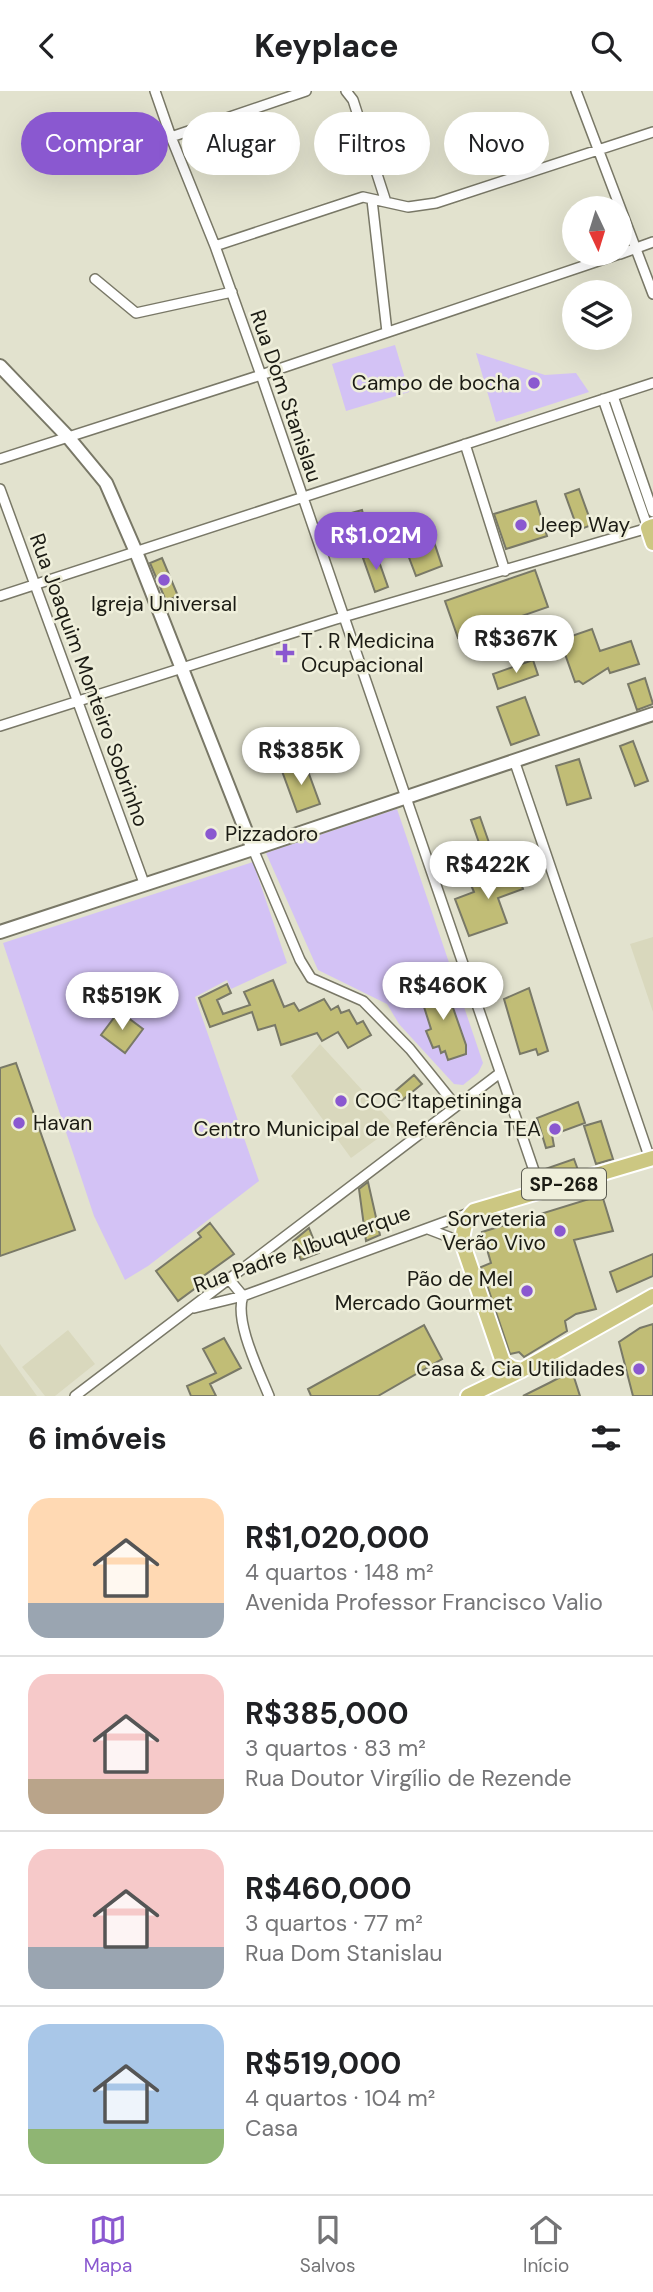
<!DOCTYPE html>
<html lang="pt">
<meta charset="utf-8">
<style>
body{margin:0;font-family:"DM Sans",sans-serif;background:#f6f6f6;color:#202124;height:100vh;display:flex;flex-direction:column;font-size:26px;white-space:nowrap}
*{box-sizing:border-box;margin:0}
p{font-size:23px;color:#757577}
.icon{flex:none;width:38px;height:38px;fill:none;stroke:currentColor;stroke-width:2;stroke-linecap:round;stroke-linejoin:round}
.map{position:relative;height:1305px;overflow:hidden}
.panel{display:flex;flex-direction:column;background:#fff;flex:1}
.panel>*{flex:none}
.hud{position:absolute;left:21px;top:21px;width:612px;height:63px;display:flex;gap:14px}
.needle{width:46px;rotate:176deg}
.tools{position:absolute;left:562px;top:105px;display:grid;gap:14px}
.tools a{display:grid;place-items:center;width:70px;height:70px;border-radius:50%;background:#fff;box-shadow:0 7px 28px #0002;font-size:35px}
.price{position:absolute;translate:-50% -60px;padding:0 16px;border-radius:24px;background:#fff;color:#222;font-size:23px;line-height:46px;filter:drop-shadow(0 2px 4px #0008)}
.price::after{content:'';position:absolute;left:50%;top:42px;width:21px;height:16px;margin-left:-10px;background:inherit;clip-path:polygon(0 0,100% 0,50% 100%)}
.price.active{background:#8a58d0;color:#fff}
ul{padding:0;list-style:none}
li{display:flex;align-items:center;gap:21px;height:175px;padding:0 28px}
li+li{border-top:2px solid #e0e0e0}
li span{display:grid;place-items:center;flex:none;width:196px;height:140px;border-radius:21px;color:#555}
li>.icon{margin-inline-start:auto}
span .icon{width:84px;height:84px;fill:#fffc;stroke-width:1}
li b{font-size:30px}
h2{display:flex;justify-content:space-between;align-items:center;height:84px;padding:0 28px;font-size:30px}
.pill{padding:0 24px;border-radius:32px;background:#fff;box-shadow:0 7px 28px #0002;font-size:24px;line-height:63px}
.pill.active{background:#8a58d0;color:#fff}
header{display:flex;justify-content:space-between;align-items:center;height:91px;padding:0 28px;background:#fff;font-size:32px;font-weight:700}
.menu{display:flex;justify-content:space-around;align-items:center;height:98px;border-top:2px solid #e0e0e0;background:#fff;font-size:19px;color:#757577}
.menu a{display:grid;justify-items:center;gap:4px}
.menu .active{color:#8a58d0}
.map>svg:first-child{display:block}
</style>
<header><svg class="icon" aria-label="back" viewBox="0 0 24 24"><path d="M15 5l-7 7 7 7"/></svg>Keyplace<svg class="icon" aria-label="search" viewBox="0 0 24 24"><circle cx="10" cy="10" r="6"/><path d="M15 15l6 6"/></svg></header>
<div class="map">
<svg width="653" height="1305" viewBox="0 0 653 1305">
<rect width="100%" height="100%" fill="#e2e2ce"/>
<!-- built -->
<path fill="#d9d8bd" d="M 653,846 L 653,921 L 630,853 Z
M 320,953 L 395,1035 L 351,1067 L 291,985 Z
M 68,1239 L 95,1273 L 55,1305 L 45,1305 L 22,1276 Z
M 0,1253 L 37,1305 L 0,1305 Z"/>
<!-- green -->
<path fill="#d3c2f5" d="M 395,254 L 409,301 L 346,320 L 332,273 Z
M 476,262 L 545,284 L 576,282 L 589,301 L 496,331 Z
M 397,718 L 483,972 L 478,982 L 463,994 L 454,993 L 399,933 L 387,913 L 318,879 L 266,762 Z
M 253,771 L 287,872 L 231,898 L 227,889 L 195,906 L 259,1090 L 148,1175 L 125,1189 L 94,1125 L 3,852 Z"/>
<!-- building -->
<path fill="#c1bd76" stroke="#797967" stroke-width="2" d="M 579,398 L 592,434 L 578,439 L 565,403 Z
M 536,410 L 547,445 L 506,458 L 494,423 Z
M 362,419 L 369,445 L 355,449 L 348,423 Z
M 421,428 L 426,443 L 431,442 L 442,475 L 416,485 L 397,435 Z
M 333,430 L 340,450 L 328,455 L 320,435 Z
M 376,462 L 388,496 L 375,501 L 363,467 Z
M 162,467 L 178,505 L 166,510 L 150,472 Z
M 535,479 L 548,516 L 458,547 L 445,510 Z
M 592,538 L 600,560 L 631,550 L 639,573 L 610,582 L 608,577 L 583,593 L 579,590 L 575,591 L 560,549 Z
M 533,569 L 538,584 L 498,598 L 493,583 Z
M 645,587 L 653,613 L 637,619 L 628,593 Z
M 525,606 L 539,644 L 511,654 L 497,616 Z
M 633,650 L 648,690 L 635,695 L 620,655 Z
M 579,668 L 591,707 L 567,714 L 556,675 Z
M 305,672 L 320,713 L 297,721 L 282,680 Z
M 480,726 L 493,763 L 484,766 L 471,729 Z
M 515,775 L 523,798 L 498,807 L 507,832 L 469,845 L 455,808 L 474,801 L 471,794 L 491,786 L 490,783 Z
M 273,889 L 284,916 L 294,912 L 299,920 L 324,908 L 331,919 L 338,915 L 341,922 L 349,919 L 357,933 L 363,930 L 371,944 L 348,957 L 338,941 L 322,950 L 317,942 L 281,954 L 275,934 L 258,939 L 252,921 L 210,936 L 199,907 L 227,893 L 231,902 L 217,909 L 223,923 L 250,914 L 244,901 Z
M 444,891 L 466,954 L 466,963 L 448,969 L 445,960 L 441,962 L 439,955 L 433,957 L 426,940 L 431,938 L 419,900 Z
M 529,897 L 548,960 L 538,964 L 536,958 L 520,963 L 504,908 Z
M 119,920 L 143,938 L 125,962 L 101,944 Z
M 16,972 L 75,1139 L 0,1165 L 0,977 Z
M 414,984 L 422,993 L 400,1011 L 393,1002 Z
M 578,1011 L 585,1032 L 552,1044 L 554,1055 L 546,1057 L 537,1027 Z
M 601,1030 L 613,1068 L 596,1073 L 584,1035 Z
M 574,1068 L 578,1079 L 549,1088 L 545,1078 Z
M 368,1091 L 380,1144 L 366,1150 L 359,1098 Z
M 602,1104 L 613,1140 L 574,1149 L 596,1218 L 576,1223 L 565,1230 L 567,1240 L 524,1266 L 519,1261 L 510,1263 L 481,1176 L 491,1172 L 482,1141 Z
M 210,1132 L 234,1163 L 198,1189 L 201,1193 L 178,1210 L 156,1180 L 201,1146 L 198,1142 Z
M 309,1137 L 319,1162 L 301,1169 L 293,1150 Z
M 653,1163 L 653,1185 L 617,1201 L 610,1181 Z
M 653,1233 L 653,1305 L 633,1305 L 619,1251 L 640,1237 Z
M 424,1234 L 442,1268 L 378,1305 L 311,1305 L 308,1298 Z
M 224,1247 L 241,1277 L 210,1293 L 216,1305 L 191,1305 L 187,1295 L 216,1282 L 203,1258 Z
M 572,1280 L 580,1305 L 523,1305 L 549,1292 Z"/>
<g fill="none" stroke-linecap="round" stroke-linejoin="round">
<defs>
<path id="minor" d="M 155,0 L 171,46 L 215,155 L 261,284 L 541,1100
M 346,0 L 353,9 L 386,111
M 576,0 L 653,203
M 171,46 L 306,0
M 372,109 L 387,241
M 215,155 L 363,106 L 408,116 L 436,112 L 653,41
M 620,163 L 653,151
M 95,188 L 136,222 L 232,201
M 613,305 L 653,421
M 465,353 L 505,480
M 0,368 L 261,284 L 619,163
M 0,398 L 144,792
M 0,505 L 653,292
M 0,635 L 333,529 L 648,437 L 603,308
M 514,669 L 650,1068
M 253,758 L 300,869 L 311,887 L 363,910 L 410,958 L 456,1015
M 428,1138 L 462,1151
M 228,1187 L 243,1205
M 243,1205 C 234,1230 259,1280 269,1305
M 194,1217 L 243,1205 L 472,1121
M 75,1305 L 500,982"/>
<path id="tertiary" d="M 0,841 L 253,758"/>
<path id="secondary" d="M 0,275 L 68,346 L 106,392 L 136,461 L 253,758 L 653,623"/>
<path id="primary" d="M 653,435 L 648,437 L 653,452
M 522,1279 L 512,1277 L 503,1271 L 462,1151 C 463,1139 465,1128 474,1120 L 653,1067
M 468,1305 L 522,1279 L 653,1205"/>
</defs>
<!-- minor casing -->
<use href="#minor" stroke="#797867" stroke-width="12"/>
<!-- tertiary casing -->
<use href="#tertiary" stroke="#797867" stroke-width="16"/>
<!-- secondary casing -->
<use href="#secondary" stroke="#797867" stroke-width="16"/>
<!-- primary casing -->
<use href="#primary" stroke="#fff" stroke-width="18"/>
<!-- minor -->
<use href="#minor" stroke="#fff" stroke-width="9"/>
<!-- tertiary -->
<use href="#tertiary" stroke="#fff" stroke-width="12"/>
<!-- secondary -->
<use href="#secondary" stroke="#fff" stroke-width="12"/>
<!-- primary -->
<use href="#primary" stroke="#ccc782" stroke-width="14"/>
</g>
<!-- markers -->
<g fill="#8a58d0" stroke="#efefdb" stroke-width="2.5">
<circle cx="534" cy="292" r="7"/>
<circle cx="521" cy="434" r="7"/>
<circle cx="164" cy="489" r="7"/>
<path d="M281.5 551.5h7v7h7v7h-7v7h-7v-7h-7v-7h7z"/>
<circle cx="211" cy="743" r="7"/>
<circle cx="341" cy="1010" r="7"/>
<circle cx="19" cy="1032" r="7"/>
<circle cx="555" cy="1038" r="7"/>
<circle cx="560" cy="1140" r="7"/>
<circle cx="527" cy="1200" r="7"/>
<circle cx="639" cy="1278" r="7"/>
</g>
<g text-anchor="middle" stroke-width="5" stroke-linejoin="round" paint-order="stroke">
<!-- shield labels -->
<rect fill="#efefdb" stroke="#5b5b50" stroke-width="2" x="522" y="1077.5" width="84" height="31" rx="5"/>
<g font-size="19" font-weight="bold" fill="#1b1b14">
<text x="564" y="1100">SP-268</text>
</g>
<!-- poi labels -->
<g font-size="21" fill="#1b1b14" stroke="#efefdb" text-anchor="end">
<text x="520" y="299">Campo de bocha</text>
<text x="535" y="441" text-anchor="start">Jeep Way</text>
<text x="164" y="520" text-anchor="middle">Igreja Universal</text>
<text x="301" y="557" text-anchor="start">T . R Medicina<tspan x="301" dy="24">Ocupacional</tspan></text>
<text x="225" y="750" text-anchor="start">Pizzadoro</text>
<text x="355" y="1017" text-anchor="start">COC Itapetininga</text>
<text x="33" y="1039" text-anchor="start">Havan</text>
<text x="541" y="1045">Centro Municipal de Referência TEA</text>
<text x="546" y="1135">Sorveteria<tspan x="546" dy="24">Verão Vivo</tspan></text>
<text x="513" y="1195">Pão de Mel<tspan x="513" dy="24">Mercado Gourmet</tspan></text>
<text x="625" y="1285">Casa &amp; Cia Utilidades</text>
</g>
<!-- street labels -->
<g font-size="21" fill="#1b1b14" stroke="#efefdb">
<text transform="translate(286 305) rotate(71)" y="7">Rua Dom Stanislau</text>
<text transform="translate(89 589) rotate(70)" y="7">Rua Joaquim Monteiro Sobrinho</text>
<text transform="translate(302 1158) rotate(-19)" y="7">Rua Padre Albuquerque</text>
</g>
</g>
</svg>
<div class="tools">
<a><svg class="needle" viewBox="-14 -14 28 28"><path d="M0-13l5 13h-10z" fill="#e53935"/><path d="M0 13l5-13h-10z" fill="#757577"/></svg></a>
<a><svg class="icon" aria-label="layers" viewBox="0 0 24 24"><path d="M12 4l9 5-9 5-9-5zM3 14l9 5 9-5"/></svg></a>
</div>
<b class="price active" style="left:376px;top:481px">R$1.02M</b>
<b class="price" style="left:516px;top:584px">R$367K</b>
<b class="price" style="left:301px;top:696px">R$385K</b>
<b class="price" style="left:488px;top:810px">R$422K</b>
<b class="price" style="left:443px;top:931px">R$460K</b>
<b class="price" style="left:122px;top:941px">R$519K</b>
<div class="hud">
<a class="pill active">Comprar</a>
<a class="pill">Alugar</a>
<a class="pill">Filtros</a>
<a class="pill">Novo</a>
</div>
</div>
<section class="panel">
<h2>6 imóveis<svg class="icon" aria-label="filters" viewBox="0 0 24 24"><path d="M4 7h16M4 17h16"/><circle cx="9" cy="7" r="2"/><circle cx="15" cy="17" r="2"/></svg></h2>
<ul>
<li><span style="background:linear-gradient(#ffd9b3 75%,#9aa5b1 0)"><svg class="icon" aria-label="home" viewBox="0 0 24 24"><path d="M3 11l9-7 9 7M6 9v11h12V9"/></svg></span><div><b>R$1,020,000</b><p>4 quartos · 148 m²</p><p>Avenida Professor Francisco Valio</p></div></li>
<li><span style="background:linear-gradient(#f6c9c9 75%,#b9a48a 0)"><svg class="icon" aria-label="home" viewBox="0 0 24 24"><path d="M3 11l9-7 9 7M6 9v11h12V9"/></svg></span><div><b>R$385,000</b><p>3 quartos · 83 m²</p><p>Rua Doutor Virgílio de Rezende</p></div></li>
<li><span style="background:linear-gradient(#f6c9c9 70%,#9aa5b1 0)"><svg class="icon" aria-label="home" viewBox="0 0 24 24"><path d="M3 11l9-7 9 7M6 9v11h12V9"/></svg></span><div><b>R$460,000</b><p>3 quartos · 77 m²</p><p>Rua Dom Stanislau</p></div></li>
<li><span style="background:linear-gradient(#a9c7e8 75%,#8fb573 0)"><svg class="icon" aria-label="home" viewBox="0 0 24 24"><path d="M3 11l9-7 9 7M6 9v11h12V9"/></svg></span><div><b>R$519,000</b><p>4 quartos · 104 m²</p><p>Casa</p></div></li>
</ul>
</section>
<nav class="menu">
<a class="active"><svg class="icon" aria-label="map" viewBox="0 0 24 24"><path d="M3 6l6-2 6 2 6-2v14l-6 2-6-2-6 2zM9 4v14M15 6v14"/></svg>Mapa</a>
<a><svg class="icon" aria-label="saved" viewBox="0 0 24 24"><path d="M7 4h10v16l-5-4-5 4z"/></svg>Salvos</a>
<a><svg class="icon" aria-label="home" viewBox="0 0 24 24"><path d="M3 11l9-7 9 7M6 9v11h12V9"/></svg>Início</a>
</nav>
